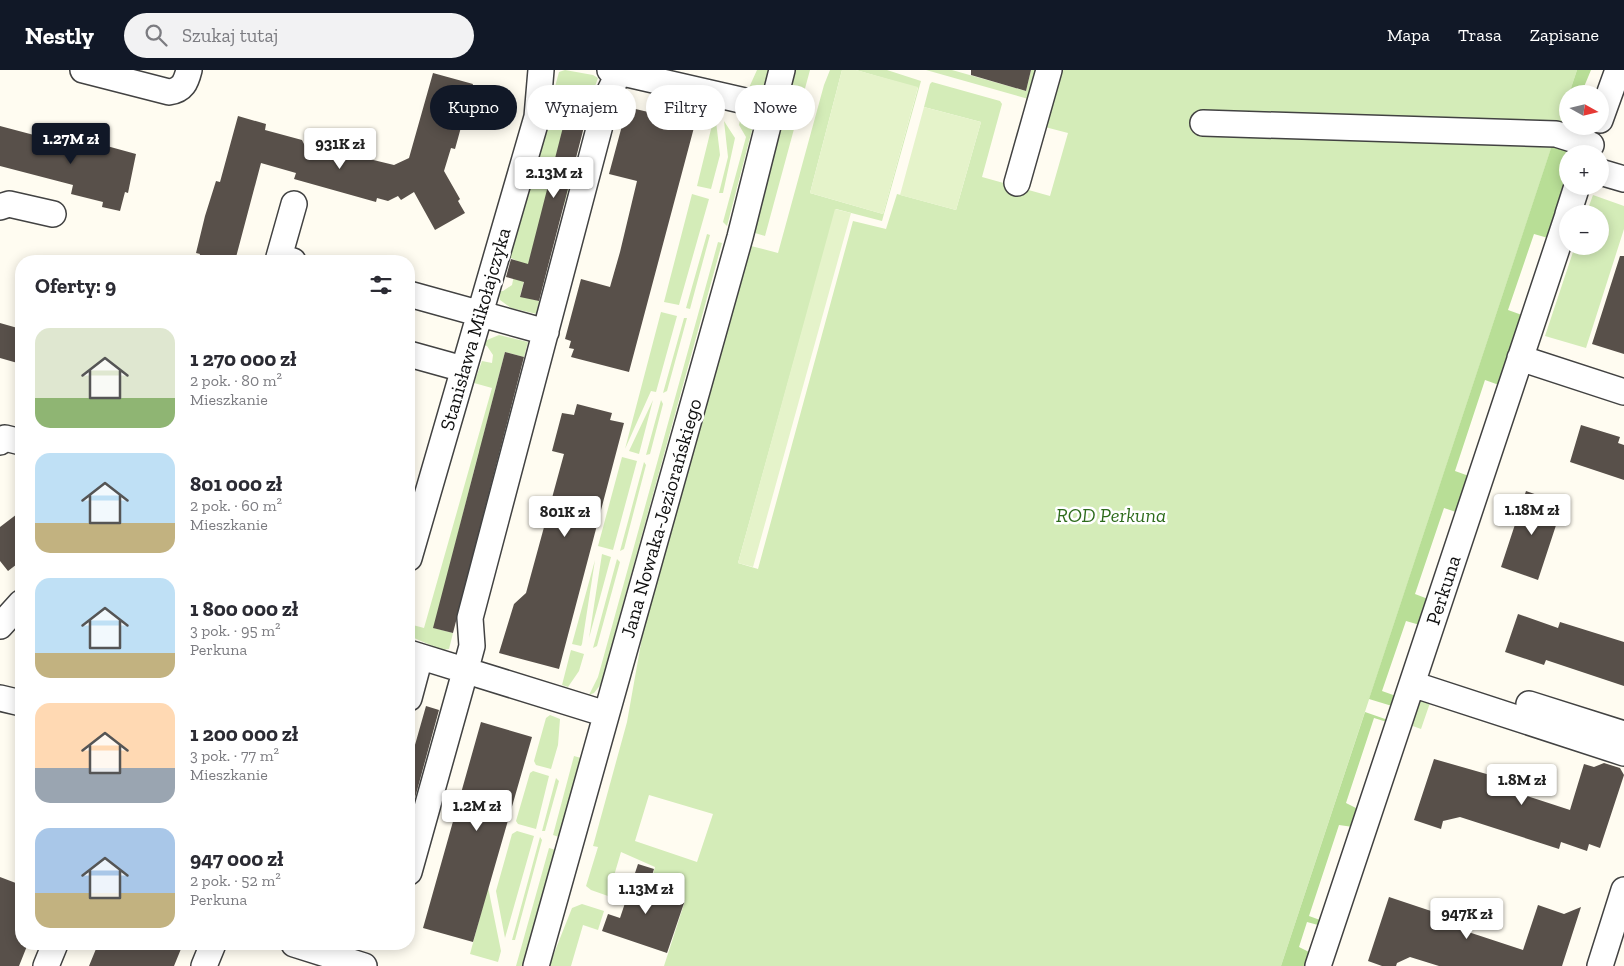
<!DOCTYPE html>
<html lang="pl">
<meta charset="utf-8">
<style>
body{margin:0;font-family:"Zilla Slab",serif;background:#f2f2f3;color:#2b2b33;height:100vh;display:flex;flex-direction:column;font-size:19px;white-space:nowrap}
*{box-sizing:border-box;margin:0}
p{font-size:16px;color:#7c7c81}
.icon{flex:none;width:28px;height:28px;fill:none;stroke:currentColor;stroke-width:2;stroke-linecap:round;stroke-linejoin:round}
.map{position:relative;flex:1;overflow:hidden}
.sheet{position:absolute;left:15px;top:185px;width:400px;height:695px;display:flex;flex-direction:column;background:#fff;border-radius:20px;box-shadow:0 2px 12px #0003}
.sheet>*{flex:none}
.guide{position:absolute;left:430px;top:15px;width:475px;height:45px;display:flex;gap:10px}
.needle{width:32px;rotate:98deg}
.controls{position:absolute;left:1559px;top:15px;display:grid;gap:10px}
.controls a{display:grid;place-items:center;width:50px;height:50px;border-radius:50%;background:#fff;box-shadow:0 2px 12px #0003;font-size:25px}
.price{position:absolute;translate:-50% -42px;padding:0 11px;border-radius:5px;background:#fff;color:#222;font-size:16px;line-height:32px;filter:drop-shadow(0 1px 2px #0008)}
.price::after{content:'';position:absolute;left:50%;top:30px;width:15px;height:11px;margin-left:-8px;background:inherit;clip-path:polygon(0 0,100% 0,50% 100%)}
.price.on{background:#111827;color:#fff}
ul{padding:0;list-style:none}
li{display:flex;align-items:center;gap:15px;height:125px;padding:0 20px}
li span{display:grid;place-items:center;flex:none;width:140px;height:100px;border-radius:15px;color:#555}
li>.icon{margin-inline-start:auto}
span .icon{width:60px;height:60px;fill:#fffc;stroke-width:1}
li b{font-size:21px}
h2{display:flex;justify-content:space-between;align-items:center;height:60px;padding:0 20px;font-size:21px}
.pill{padding:0 18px;border-radius:22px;background:#fff;box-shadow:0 2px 12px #0003;font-size:18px;line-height:45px}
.pill.on{background:#111827;color:#fff}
header{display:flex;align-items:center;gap:30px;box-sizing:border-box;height:70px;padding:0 25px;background:#111827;color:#fff}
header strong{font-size:24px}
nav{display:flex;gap:28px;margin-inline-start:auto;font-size:18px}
.search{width:350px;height:45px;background:#f2f2f3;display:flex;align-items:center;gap:12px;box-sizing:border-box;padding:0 18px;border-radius:28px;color:#7c7c81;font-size:19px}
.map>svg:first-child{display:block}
</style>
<header>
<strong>Nestly</strong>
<div class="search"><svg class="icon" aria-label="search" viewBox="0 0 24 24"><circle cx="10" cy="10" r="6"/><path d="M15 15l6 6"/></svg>Szukaj tutaj</div>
<nav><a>Mapa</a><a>Trasa</a><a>Zapisane</a></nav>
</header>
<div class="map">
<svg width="1624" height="896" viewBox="0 0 1624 896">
<rect width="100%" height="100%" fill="#fffcf1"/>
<!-- green -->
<path fill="#d4ecb8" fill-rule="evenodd" d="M 565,0 L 593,5 L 598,8 L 593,22 L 573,18 L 550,112 L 569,117 L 564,135 L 545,131 L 520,226 L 539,231 L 537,244 L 511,238 L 500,230 L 499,221 L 503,221 L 512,215 L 517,191 L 509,187 L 559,2 Z
M 757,0 L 770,0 L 766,14 L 755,23 L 747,22 Z
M 794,0 L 810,0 L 765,166 L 755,163 L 777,61 Z
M 830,0 L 842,0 L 810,123 L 883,144 L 918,18 L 856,0 L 887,0 L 921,11 L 882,151 L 836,139 L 738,493 L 758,499 L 853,151 L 886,159 L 897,124 L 956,140 L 981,52 L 924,37 L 930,14 L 932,12 L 1000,31 L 1002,34 L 982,107 L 1050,126 L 1068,63 L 1045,57 L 1060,0 L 1577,0 L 1281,896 L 664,896 L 685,831 L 649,819 L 655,797 L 621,782 L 608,826 L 591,820 L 586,816 L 598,777 L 593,776 L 627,652 L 648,534 L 726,254 L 751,176 L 778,183 L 824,15 ZM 649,725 L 713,744 L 697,792 L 635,771 Z
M 926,0 L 952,0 L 1026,21 L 1031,0 L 1040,0 L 1032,30 Z
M 742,42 L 751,50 L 752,60 L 727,156 L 723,152 L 746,67 L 739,55 Z
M 715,43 L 720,85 L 711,119 L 697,116 Z
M 724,51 L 735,68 L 723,123 L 719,123 L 728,87 Z
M 692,124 L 709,129 L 679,235 L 664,232 Z
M 1593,125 L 1624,136 L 1624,159 L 1586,278 L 1545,266 L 1575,176 L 1600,176 L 1600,144 L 1586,144 Z
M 707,164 L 710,165 L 690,239 L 686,238 Z
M 718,172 L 722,173 L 601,614 L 594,623 L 589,625 L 598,607 Z
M 661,242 L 677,246 L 656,322 L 651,321 L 625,379 Z
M 684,248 L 687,248 L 667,321 L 663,323 Z
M 499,265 L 528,272 L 524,287 L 505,282 L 483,367 L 502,373 L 498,387 L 479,381 L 434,558 L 453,563 L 449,579 L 442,580 L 414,568 L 409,554 L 424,558 L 492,318 L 474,313 L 482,291 L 492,293 L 493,285 L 487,276 L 483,275 L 487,270 Z
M 653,330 L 639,384 L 629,381 Z
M 661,330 L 663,334 L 650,384 L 646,385 Z
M 622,387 L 637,391 L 613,480 L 598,476 Z
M 644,392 L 646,395 L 624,479 L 620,481 Z
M 602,484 L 611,487 L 589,568 Z
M 617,489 L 620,492 L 597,576 L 593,578 Z
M 595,490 L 582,574 L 581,576 L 572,574 Z
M 571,580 L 584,584 L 579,601 L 568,617 L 562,615 Z
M 1423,629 L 1431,630 L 1421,659 L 1410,655 L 1418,631 Z
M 550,645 L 560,649 L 558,675 L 551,699 L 536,695 L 534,691 L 546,648 Z
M 574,686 L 581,688 L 559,767 L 553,765 Z
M 533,701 L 549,706 L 536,759 L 518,754 L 516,751 L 530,703 Z
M 556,708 L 559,711 L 545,761 L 542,761 Z
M 517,761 L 534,766 L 505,868 L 496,821 L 512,764 Z
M 540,767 L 542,770 L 515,870 L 512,870 Z
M 549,778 L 556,780 L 523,896 L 516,896 Z
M 488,817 L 501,881 L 498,892 L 470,884 Z
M 582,834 L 604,841 L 598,860 L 583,855 L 571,896 L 549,896 L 572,838 Z"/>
<!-- forest -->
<path fill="#b8de96" d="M 1577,0 L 1591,0 L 1581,24 L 1569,24 Z
M 1567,28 L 1568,56 L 1584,58 L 1582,60 L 1559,56 Z
M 1554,69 L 1575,81 L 1576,84 L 1568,84 L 1567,110 L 1548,168 L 1534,164 L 1508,240 L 1522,245 L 1499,315 L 1485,310 L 1455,401 L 1469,406 L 1456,442 L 1444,438 L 1415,524 L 1428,529 L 1420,555 L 1406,551 L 1382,621 L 1396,626 L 1392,636 L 1369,629 Z
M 1365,642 L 1388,650 L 1387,652 L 1374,648 L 1346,733 L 1358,739 L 1353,757 L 1339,755 L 1309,846 L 1320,850 L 1321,853 L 1318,855 L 1307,852 L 1299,877 L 1311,883 L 1306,896 L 1281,896 Z"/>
<!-- pitch -->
<path fill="#e5f3ca" d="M 842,0 L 856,0 L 918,17 L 883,144 L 810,123 Z
M 924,37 L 981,52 L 956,140 L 900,125 Z
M 835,139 L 851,143 L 753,497 L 738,493 Z"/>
<!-- building -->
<path fill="#58504a" d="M 971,0 L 1031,0 L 1026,21 L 971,5 Z
M 433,3 L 473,14 L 455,79 L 451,78 L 444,101 L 460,129 L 458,131 L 465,143 L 435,160 L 414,122 L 401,130 L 398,126 L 388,131 L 377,128 L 376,132 L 294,109 L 296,103 L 261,93 L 235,191 L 198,191 L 200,184 L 196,183 L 205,146 L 216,111 L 220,112 L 238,46 L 266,54 L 265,60 L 302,70 L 305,76 L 357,89 L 361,87 L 394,95 L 409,88 Z
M 573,18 L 593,22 L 539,231 L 520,227 L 524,212 L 506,207 L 511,189 L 528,194 Z
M 627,37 L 678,49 L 678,46 L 696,50 L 629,302 L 571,287 L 574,279 L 569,278 L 571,271 L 565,269 L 581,209 L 610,217 L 620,182 L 637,111 L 609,104 Z
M 0,56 L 83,78 L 85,70 L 136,84 L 128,123 L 125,122 L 120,141 L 102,137 L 103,132 L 71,124 L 73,115 L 0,96 Z
M 1620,186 L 1624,186 L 1624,284 L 1592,274 Z
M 0,253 L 21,259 L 21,294 L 0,288 Z
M 505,282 L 524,287 L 453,563 L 433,558 Z
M 577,334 L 612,343 L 610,350 L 624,353 L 559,599 L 499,583 L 514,534 L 526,523 L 564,384 L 552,381 L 562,343 L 574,345 Z
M 1581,355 L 1620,367 L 1618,373 L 1624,375 L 1624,410 L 1570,392 Z
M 1526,421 L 1563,434 L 1538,510 L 1501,497 Z
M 21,441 L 21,491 L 8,501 L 0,491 L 0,457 Z
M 1518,544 L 1558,558 L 1560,552 L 1624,572 L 1624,616 L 1546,590 L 1544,595 L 1505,582 Z
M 426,636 L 439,640 L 409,750 L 409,696 Z
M 481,652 L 532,667 L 473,872 L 423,858 Z
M 1434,689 L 1490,705 L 1487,713 L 1570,740 L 1584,694 L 1594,697 L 1604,693 L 1620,698 L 1624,705 L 1600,778 L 1589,774 L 1587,781 L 1561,772 L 1559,779 L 1460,747 L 1443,751 L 1441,759 L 1414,750 Z
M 638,794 L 654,799 L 647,821 L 684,833 L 667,883 L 602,861 L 608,844 L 620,848 Z
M 0,807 L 21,815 L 21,874 L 27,876 L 19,896 L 0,896 Z
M 1389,827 L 1443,845 L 1441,853 L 1523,880 L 1538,835 L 1564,844 L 1581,837 L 1562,896 L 1439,896 L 1410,887 L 1397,893 L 1396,896 L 1382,896 L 1368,891 Z
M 98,874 L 183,874 L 174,896 L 89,896 Z"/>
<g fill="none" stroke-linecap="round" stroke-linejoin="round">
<defs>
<path id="minor" d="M 83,0 L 169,22 C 183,20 186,12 189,0
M 610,0 L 771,37
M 1600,50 L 1618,0
M 1203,53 L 1556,64 L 1591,75
M 1600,102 L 1624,109
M 1017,113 L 1049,0
M 0,137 L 9,134 L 53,144
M 1568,144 L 1577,116
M 293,191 L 279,187 L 294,134
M 409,224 L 546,262
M 409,284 L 463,299
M 1520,288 L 1624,322
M 0,372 L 5,368 L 21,372
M 409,488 L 537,47 L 541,0
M 0,556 L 21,533
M 409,583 L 606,644
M 1412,614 L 1624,683
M 0,628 L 21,633
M 409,628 L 420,587
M 1529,634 L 1624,664
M 409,802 L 465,602 L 472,576 L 470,548 L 608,25 L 619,2
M 294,874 L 364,896
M 46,896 L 55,874
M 204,896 L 213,874
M 536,896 L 740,167 L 782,0
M 1318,896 L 1568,145
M 1600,896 L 1624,820"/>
</defs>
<!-- minor casing -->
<use href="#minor" stroke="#424242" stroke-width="28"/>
<!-- minor -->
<use href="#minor" stroke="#fff" stroke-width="25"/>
</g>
<g text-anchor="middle" stroke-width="5" stroke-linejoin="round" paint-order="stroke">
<!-- street labels -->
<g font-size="20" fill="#0f0f0f" stroke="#fff">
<text transform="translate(475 259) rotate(-74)" y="7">Stanisława Mikołajczyka</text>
<text transform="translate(661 448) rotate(-74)" y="7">Jana Nowaka-Jeziorańskiego</text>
<text transform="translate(1443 520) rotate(-72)" y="7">Perkuna</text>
</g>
<!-- park labels -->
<g font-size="20" font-style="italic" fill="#2d6b1b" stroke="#fff">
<text x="1111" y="452">ROD Perkuna</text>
</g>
</g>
</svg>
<div class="controls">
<a><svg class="needle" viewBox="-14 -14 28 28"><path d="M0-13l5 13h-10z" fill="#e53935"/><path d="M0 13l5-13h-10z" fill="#7c7c81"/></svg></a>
<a>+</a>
<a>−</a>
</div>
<b class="price on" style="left:71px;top:95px">1.27M zł</b>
<b class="price" style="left:340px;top:100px">931K zł</b>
<b class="price" style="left:554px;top:129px">2.13M zł</b>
<b class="price" style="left:1532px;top:466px">1.18M zł</b>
<b class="price" style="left:565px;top:468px">801K zł</b>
<b class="price" style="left:1522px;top:736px">1.8M zł</b>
<b class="price" style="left:477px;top:762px">1.2M zł</b>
<b class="price" style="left:646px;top:845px">1.13M zł</b>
<b class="price" style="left:1467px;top:870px">947K zł</b>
<div class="guide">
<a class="pill on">Kupno</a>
<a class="pill">Wynajem</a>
<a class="pill">Filtry</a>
<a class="pill">Nowe</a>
</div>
<section class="sheet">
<h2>Oferty: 9<svg class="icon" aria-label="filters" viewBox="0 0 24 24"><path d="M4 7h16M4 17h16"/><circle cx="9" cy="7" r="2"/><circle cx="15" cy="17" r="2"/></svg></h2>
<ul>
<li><span style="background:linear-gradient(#dfe7d0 70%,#8fb573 0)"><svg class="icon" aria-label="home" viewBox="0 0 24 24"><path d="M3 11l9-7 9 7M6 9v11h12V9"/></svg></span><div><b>1 270 000 zł</b><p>2 pok. · 80 m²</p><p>Mieszkanie</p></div></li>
<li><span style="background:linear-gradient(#bfe0f5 70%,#c2b280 0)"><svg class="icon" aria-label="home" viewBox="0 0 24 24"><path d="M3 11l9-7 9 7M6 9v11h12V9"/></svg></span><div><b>801 000 zł</b><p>2 pok. · 60 m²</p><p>Mieszkanie</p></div></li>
<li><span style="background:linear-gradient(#bfe0f5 75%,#c2b280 0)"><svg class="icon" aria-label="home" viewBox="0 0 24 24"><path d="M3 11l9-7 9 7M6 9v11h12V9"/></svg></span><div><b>1 800 000 zł</b><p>3 pok. · 95 m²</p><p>Perkuna</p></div></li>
<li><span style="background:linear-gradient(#ffd9b3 65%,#9aa5b1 0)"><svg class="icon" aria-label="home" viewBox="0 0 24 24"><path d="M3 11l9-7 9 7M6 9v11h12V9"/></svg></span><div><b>1 200 000 zł</b><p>3 pok. · 77 m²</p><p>Mieszkanie</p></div></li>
<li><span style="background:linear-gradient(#a9c7e8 65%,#c2b280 0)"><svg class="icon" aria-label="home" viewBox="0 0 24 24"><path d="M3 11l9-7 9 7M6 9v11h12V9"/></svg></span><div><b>947 000 zł</b><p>2 pok. · 52 m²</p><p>Perkuna</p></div></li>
</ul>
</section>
</div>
